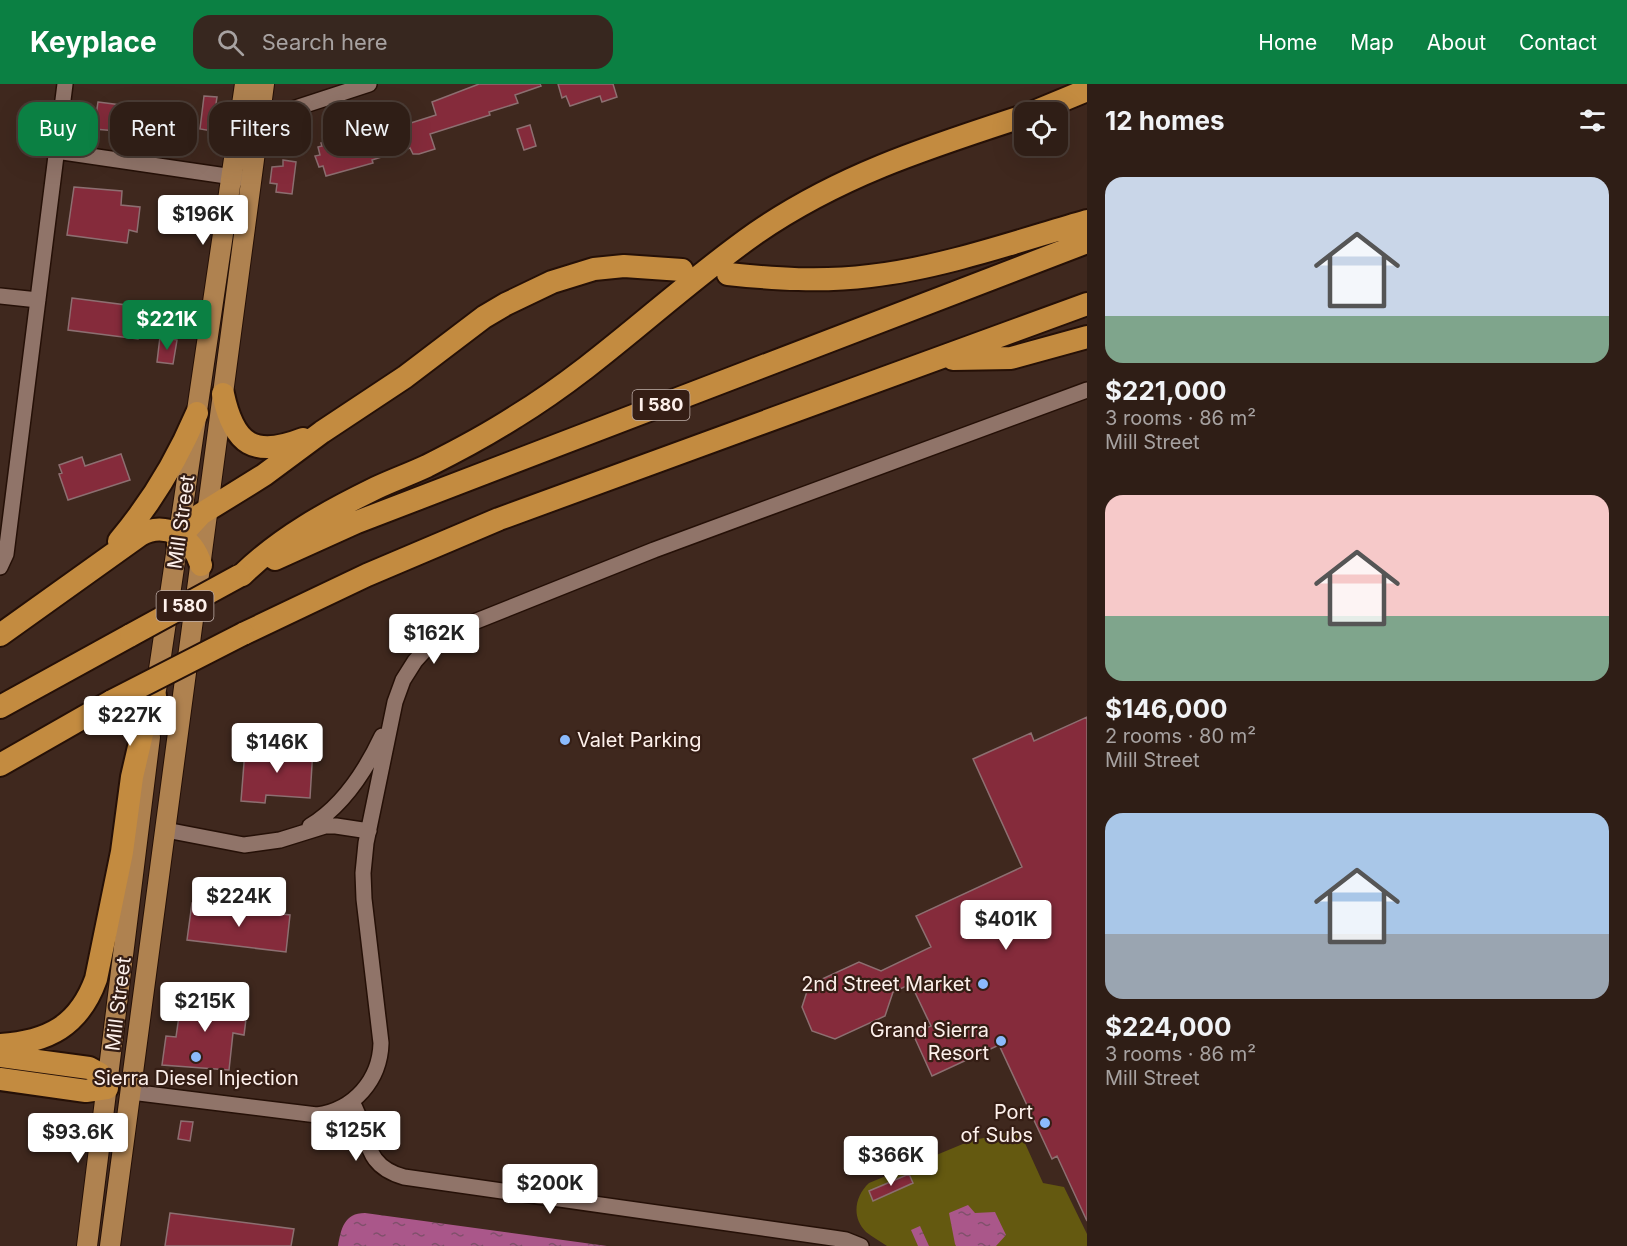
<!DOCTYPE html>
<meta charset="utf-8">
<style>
body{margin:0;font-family:Inter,sans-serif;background:#37271f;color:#f1f3f6;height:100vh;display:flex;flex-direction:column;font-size:22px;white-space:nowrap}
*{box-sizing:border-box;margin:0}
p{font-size:20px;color:#a7a2a1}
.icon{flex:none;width:33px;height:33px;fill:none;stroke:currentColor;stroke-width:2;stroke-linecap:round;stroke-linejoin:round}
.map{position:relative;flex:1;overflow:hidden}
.sheet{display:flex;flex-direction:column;background:#2f1e16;width:540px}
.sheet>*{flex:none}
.banner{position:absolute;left:18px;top:18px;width:570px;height:54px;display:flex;gap:12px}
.controls{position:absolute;left:1014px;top:18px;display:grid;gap:12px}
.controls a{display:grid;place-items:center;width:54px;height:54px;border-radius:12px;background:#2f1e16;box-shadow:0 6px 24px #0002,0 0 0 2px #4a3c35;font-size:30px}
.price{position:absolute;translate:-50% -51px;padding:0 14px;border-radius:6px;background:#fff;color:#222;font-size:20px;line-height:39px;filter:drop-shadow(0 2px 3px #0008)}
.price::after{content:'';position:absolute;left:50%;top:36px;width:18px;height:14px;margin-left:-9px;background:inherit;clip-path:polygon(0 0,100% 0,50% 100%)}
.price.on{background:#0b8043;color:#fff}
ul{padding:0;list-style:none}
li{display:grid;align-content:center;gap:12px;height:318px;padding:0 18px}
li span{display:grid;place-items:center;height:186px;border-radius:18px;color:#555}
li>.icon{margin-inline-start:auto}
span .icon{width:108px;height:108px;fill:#fffc;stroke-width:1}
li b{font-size:26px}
h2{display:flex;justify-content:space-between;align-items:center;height:72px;padding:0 18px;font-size:26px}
.pill{padding:0 21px;border-radius:18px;background:#2f1e16;box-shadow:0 6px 24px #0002,0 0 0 2px #4a3c35;font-size:21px;line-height:54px}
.pill.on{background:#0b8043;color:#fff}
header{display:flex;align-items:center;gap:36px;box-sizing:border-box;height:84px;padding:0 30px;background:#0b8043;color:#fff}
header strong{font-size:28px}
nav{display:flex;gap:33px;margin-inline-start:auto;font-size:21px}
.search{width:420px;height:54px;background:#37271f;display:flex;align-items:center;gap:15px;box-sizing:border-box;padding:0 21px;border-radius:18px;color:#a7a2a1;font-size:22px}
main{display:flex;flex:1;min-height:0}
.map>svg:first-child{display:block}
</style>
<header>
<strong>Keyplace</strong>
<div class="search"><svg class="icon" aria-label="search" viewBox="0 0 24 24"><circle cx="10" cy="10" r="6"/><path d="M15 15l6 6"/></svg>Search here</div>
<nav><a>Home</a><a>Map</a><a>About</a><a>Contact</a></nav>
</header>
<main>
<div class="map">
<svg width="1087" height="1162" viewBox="0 0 1087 1162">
<defs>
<pattern id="water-ripples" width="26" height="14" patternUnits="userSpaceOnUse" patternTransform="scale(1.5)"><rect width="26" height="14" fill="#aa578a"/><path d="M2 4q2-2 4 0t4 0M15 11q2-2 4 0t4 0" fill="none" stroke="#80506b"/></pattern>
</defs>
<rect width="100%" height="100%" fill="#3f281e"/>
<!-- garden -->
<path fill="#645910" d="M 1019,1046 L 1043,1099 L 1064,1103 L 1087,1150 L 1087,1162 L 887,1162 C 880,1157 872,1153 866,1148 C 851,1133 855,1112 869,1099 L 970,1057 Z"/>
<!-- water -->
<path fill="url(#water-ripples)" d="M 968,1121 L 975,1129 L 995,1128 L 1006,1151 L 996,1162 L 956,1162 L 955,1160 L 949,1129 Z
M 365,1129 L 607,1162 L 338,1162 C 341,1145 344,1129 365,1129 Z
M 920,1142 L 929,1162 L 918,1162 L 911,1146 Z"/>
<!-- building -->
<path fill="#852b3b" stroke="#8d6f71" stroke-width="1.5" d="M 479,0 L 540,0 L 541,2 L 515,11 L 518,19 L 489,28 L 490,31 L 430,50 L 435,65 L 419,70 L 413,70 L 410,64 L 372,76 L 373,79 L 326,92 L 323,82 L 319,83 L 315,72 L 320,71 L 318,63 L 322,62 L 321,59 L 343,53 L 341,47 L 347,45 L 346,39 L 359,35 L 363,44 L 390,36 L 391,39 L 394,38 L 395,44 L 436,31 L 432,18 Z
M 558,0 L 613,0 L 617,13 L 602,18 L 600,12 L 570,22 L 566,12 L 562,14 Z
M 204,12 L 217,13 L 212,47 L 200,45 Z
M 98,18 L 146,24 L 145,21 L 164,23 L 161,52 L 146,50 L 146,45 L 118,42 L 117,47 L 94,45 Z
M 530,41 L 536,62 L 524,66 L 517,45 Z
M 283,76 L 296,78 L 292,110 L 276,108 L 277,100 L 270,99 L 272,83 L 283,82 Z
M 74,103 L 122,107 L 121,121 L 140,123 L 137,148 L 129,146 L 127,159 L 67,151 Z
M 72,214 L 142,223 L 138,255 L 68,246 Z
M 160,253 L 177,256 L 173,280 L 157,278 Z
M 121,370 L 130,396 L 68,416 L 59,390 L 62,389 L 59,381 L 82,373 L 85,382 Z
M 1087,633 L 1087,1137 L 1057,1072 L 1052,1075 L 999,961 L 932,992 L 913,950 L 931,942 L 911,900 L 893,908 L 885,932 L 835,955 L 812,947 L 802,923 L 809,901 L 859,878 L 881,887 L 931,863 L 916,832 L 1022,783 L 973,675 L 1031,649 L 1034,657 Z
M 274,661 L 313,664 L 310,714 L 266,711 L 265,719 L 241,717 L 245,666 L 274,668 Z
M 192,819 L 290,831 L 286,868 L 187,856 Z
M 182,911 L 248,919 L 244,951 L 233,949 L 229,986 L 162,981 L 166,952 L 176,953 Z
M 181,1037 L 193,1038 L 190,1057 L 178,1055 Z
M 909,1090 L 913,1099 L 873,1117 L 869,1107 Z
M 170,1129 L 294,1145 L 291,1162 L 165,1162 Z"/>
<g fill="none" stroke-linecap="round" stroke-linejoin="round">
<defs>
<path id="minor" d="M 259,36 L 369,0
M 56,67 L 240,94
M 0,212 L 38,216
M 0,483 L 6,470 L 65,0
M 310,742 C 343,722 366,686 382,652
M 166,746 L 244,761 L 280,756 L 325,742 L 336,742 L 369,747
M 131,1008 L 317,1031 C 354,1026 380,996 381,959 L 364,815 L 363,789 L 366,759 L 395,618 L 403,596 L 415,577 L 425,566 L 436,557 L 459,544 L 654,466 L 1087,306
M 352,1018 C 371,1052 361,1081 404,1093 L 833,1154 L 846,1156 L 861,1162"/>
<path id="major" d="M 156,606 L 245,0
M 87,1162 L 150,653
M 110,1162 L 264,0"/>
<path id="highway" d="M 1034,28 L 1087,6
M 728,190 C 775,195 822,198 870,192 C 941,184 1018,157 1087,137
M 953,275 L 1011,274 L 1087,253
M 223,310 C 234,361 254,374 303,355
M 119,457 C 152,418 177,376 197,329
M 178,461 L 188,444 L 201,430 L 264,391 L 322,348 L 405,293 L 484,233 L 506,220 L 552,198 L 594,185 L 624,182 L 682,186
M 275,475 L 357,438 L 1087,158
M 242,491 C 281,453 327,428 376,404 C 393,396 410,390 427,382 C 457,367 487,351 515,333 C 602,280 673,207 756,149 C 840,91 929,63 1024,32
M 243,550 L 367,491 L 499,435 L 1087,220
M 0,551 L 140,451 C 166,436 193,454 201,481
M 0,623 L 131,551
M 0,681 L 112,617
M 0,961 C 48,958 79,942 96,895 L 122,768 L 132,693 L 142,650 L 155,612
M 0,972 L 89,984 L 100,990 L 107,1004 L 86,1007 L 0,995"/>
</defs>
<!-- minor casing -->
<use href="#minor" stroke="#251007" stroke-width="18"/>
<!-- major casing -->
<use href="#major" stroke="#251007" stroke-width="22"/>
<!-- highway casing -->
<use href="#highway" stroke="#251007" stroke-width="26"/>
<!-- minor -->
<use href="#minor" stroke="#907469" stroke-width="15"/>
<!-- major -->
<use href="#major" stroke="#af8250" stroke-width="20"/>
<!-- highway -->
<use href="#highway" stroke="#c38b40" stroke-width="22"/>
<defs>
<path id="highway-bridge" d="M 131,551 L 239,492
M 112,617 L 243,550"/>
</defs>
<!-- highway-bridge casing -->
<use href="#highway-bridge" stroke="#251007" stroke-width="26" stroke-linecap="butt"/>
<!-- highway-bridge -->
<use href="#highway-bridge" stroke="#c38b40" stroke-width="22"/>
</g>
<!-- markers -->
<g fill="#8bbafc" stroke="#351e15" stroke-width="2">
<circle cx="565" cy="656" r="6"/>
<circle cx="983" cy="900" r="6"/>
<circle cx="1001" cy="957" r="6"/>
<circle cx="196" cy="973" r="6"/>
<circle cx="1045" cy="1039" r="6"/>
</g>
<g text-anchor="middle" stroke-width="4.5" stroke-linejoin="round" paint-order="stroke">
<!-- shield labels -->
<g fill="#351e15" stroke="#c1b1ab" stroke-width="1.5">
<rect x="632.5" y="306" width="57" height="30" rx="4.5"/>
<rect x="156.5" y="507" width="57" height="30" rx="4.5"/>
</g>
<g font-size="18" font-weight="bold" fill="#fdf0eb">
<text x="661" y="327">I 580</text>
<text x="185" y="528">I 580</text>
</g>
<!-- street labels -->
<g font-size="20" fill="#fdf0eb" stroke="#351e15">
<text transform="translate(181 438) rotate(-82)" y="7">Mill Street</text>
<text transform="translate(118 920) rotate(-83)" y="7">Mill Street</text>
</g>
<!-- poi labels -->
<g font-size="20" fill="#fdf0eb" stroke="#351e15" text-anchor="end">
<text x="577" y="663" text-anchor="start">Valet Parking</text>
<text x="971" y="907">2nd Street Market</text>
<text x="989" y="953">Grand Sierra<tspan x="989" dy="23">Resort</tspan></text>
<text x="196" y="1001" text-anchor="middle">Sierra Diesel Injection</text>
<text x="1033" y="1035">Port<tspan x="1033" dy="23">of Subs</tspan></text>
</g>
</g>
</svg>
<div class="controls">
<a><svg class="icon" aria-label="locate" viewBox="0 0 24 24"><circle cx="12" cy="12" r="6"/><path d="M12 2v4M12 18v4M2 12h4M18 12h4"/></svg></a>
</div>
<b class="price" style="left:203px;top:162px">$196K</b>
<b class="price on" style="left:167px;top:267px">$221K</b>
<b class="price" style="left:434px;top:581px">$162K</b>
<b class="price" style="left:130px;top:663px">$227K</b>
<b class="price" style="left:277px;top:690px">$146K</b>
<b class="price" style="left:239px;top:844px">$224K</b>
<b class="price" style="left:1006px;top:867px">$401K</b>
<b class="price" style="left:205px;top:949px">$215K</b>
<b class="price" style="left:356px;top:1078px">$125K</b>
<b class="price" style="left:78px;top:1080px">$93.6K</b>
<b class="price" style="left:891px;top:1103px">$366K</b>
<b class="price" style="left:550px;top:1131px">$200K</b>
<div class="banner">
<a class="pill on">Buy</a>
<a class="pill">Rent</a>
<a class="pill">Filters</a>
<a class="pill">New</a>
</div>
</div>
<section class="sheet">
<h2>12 homes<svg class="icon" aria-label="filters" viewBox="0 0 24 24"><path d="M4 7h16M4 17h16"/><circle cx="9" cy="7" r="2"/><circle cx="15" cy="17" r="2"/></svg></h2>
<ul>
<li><span style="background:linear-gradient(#c9d6e8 75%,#7fa58c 0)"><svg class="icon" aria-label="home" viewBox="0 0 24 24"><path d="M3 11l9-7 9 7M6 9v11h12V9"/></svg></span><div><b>$221,000</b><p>3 rooms · 86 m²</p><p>Mill Street</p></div></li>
<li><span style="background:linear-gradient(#f6c9c9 65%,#7fa58c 0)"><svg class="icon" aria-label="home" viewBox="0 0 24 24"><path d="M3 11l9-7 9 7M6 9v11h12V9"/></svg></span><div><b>$146,000</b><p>2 rooms · 80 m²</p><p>Mill Street</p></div></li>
<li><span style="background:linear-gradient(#a9c7e8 65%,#9aa5b1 0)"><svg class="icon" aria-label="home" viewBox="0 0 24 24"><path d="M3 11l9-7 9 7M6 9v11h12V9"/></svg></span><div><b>$224,000</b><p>3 rooms · 86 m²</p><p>Mill Street</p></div></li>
</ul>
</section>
</main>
